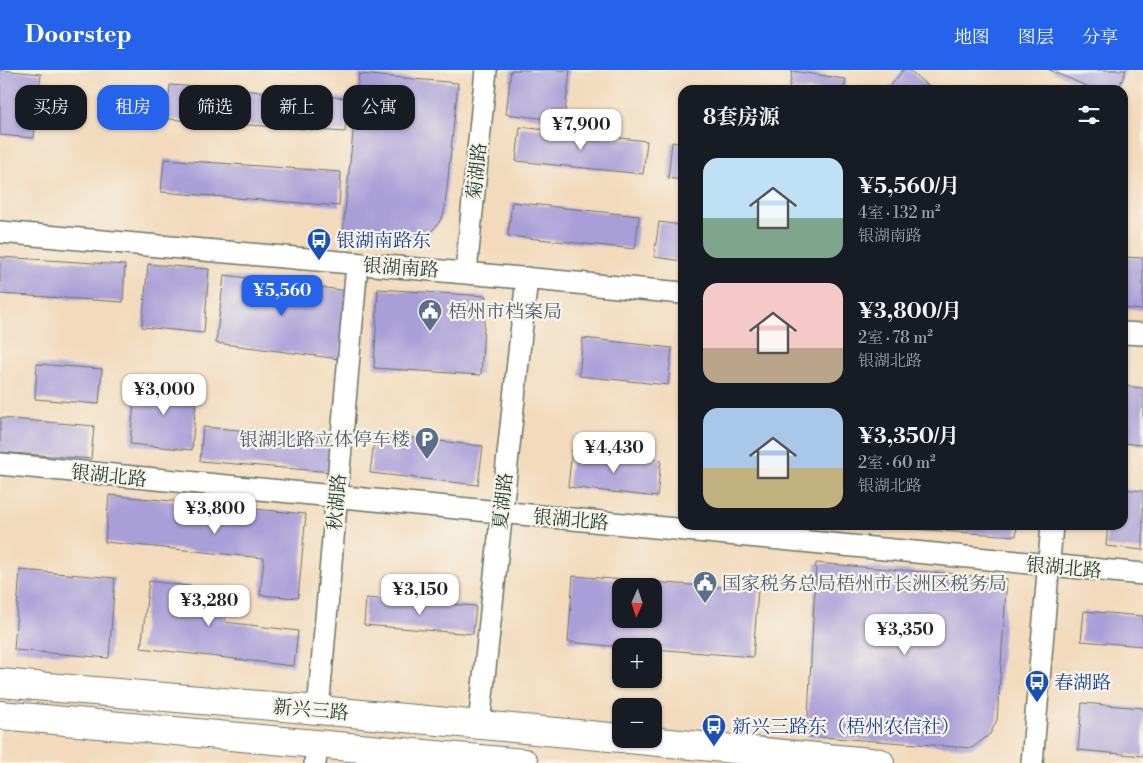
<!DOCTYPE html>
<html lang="zh">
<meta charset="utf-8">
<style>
body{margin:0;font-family:"Libre Bodoni","Noto Serif SC",serif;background:#20242c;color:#f1f3f6;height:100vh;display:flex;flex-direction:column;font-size:19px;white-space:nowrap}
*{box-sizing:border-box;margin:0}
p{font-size:16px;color:#9ea1a6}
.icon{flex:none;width:28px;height:28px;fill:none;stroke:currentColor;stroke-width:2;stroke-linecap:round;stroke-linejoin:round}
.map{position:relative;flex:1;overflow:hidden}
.drawer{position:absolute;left:678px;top:15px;width:450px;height:445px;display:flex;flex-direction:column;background:#171b24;border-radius:15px;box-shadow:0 1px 4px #0004}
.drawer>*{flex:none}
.banner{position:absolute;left:15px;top:15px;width:475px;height:45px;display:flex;gap:10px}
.needle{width:32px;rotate:183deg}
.fabs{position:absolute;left:612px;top:508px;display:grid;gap:10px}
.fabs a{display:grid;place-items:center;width:50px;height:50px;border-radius:10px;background:#171b24;box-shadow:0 1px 4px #0004;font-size:25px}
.price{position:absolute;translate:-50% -42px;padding:0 11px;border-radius:10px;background:#fff;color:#222;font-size:16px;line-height:32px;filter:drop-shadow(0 1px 2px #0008)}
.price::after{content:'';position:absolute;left:50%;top:30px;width:15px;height:11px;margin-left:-8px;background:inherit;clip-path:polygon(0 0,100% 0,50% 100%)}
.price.current{background:#2563eb;color:#fff}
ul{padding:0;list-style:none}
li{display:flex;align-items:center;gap:15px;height:125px;padding:0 25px}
li span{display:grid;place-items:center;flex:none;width:140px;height:100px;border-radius:15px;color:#555}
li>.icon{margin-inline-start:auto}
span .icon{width:60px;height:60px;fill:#fffc;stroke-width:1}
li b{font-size:21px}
h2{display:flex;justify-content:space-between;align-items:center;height:60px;padding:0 25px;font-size:21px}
.chip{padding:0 18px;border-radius:15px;background:#171b24;box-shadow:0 1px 4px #0004;font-size:18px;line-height:45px}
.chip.current{background:#2563eb;color:#fff}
header{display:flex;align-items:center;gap:30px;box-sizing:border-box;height:70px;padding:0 25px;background:#2563eb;color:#fff}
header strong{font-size:24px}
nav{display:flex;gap:28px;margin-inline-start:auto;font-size:18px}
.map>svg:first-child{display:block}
</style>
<header>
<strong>Doorstep</strong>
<nav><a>地图</a><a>图层</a><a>分享</a></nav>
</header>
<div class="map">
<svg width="1143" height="693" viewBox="0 0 1143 693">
<rect width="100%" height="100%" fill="#f7f3e8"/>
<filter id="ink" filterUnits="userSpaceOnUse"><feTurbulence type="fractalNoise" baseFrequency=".02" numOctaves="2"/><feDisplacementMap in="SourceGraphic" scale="10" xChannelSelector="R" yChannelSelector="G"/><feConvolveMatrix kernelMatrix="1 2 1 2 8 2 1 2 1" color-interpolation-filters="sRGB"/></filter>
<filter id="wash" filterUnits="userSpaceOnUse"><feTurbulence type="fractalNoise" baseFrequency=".0096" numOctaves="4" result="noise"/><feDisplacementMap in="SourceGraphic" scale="20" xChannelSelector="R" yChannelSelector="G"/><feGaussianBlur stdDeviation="1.12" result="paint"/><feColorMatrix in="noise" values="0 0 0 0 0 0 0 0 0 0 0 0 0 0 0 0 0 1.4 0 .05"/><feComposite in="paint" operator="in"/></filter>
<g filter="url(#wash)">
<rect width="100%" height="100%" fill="#f3dabc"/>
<g id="blocks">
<!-- building -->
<path fill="#a89ed8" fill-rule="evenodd" d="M 0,0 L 41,4 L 34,68 L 0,65 Z
M 511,0 L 570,0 L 564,51 L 506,44 Z
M 903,0 L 909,0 L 933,20 L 887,20 Z
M 1049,0 L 1126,0 L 1118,20 L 1096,20 Z
M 792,1 L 846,9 L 844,20 L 789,20 Z
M 359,4 L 458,13 L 445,137 L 443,146 L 438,154 L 430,163 L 423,166 L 416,167 L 343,160 Z
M 170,15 L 347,28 L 345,62 L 167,49 Z
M 520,57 L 647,71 L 643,104 L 516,91 Z
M 672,72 L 682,74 L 682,110 L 668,108 Z
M 164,89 L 341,102 L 339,136 L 161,122 Z
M 512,132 L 639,146 L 635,179 L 508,166 Z
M 659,152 L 682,155 L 682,191 L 654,187 Z
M 0,187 L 125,195 L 123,232 L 0,224 Z
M 1122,187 L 1143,188 L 1143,240 L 1122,238 Z
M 148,194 L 209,199 L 204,263 L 142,257 Z
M 224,205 L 349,221 L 340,289 L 216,273 Z
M 378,219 L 486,226 L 481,305 L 374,298 Z
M 583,268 L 672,278 L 668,315 L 579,306 Z
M 37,294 L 102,299 L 99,334 L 35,329 Z
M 136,311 L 197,317 L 192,380 L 130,374 Z
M 1122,316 L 1143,318 L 1143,375 L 1122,373 Z
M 0,348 L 94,356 L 91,389 L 0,382 Z
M 203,357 L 335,368 L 332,402 L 200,391 Z
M 375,364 L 483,376 L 478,415 L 370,403 Z
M 572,380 L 661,390 L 657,427 L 568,417 Z
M 1122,419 L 1143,421 L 1143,480 L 1106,476 L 1108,455 L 1122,455 Z
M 109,425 L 306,444 L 298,528 L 260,525 L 264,488 L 105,472 Z
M 866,455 L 1017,455 L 1016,466 L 866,456 Z
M 816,493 L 1007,509 L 997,650 L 990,664 L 972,678 L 807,666 Z
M 20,500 L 115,508 L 109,588 L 14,580 Z
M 573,506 L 758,520 L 753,587 L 654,579 L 654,576 L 621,577 L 568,572 ZM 621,516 L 654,516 L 654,549 L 621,549 Z
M 149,511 L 229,521 L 225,552 L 298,561 L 294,596 L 141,578 Z
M 366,528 L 476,536 L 473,564 L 364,555 Z
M 1084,541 L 1143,546 L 1143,576 L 1081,571 Z
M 1082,633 L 1143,638 L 1143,686 L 1078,680 Z"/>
</g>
</g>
<g filter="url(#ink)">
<use href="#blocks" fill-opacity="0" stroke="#697464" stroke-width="1"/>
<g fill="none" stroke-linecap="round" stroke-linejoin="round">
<defs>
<path id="minor" d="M 0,162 C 228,182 455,201 682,223
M 466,202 L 486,0
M 1122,263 L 1143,264
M 0,394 L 1143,504
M 318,640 L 357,194
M 479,654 L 527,208
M 315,693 L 317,674
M 1032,693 L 1052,455"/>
<path id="major" d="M 0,613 L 318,640 L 621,668
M 0,645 L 524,693
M 628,669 L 880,693"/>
</defs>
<!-- minor casing -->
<use href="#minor" stroke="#697464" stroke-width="24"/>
<!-- major casing -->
<use href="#major" stroke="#697464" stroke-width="30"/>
<!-- minor -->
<use href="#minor" stroke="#fff" stroke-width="21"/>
<!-- major -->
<use href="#major" stroke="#fff" stroke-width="28"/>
</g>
</g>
<!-- icons -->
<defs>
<symbol id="bus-pin" viewBox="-11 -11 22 30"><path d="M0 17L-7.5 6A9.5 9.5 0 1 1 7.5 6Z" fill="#1a4fb4" stroke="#f7f3e8"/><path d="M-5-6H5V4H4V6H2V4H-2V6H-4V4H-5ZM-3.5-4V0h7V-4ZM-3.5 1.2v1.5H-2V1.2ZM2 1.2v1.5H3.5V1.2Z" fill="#fff"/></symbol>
<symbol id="civic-pin" viewBox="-11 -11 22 30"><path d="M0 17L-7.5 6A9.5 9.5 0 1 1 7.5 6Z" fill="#5c6f8a" stroke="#f7f3e8"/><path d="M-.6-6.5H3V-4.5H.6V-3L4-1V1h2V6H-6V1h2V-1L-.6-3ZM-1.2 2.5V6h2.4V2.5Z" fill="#fff"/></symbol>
<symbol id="parking-pin" viewBox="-11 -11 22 30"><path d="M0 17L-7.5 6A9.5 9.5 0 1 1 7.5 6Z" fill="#5c6f8a" stroke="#f7f3e8"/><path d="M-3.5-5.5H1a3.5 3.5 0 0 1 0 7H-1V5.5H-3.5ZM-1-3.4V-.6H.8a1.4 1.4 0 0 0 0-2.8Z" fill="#fff"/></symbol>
</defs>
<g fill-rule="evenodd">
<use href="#bus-pin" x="305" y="156" width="28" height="38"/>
<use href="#civic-pin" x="416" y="227" width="28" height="38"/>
<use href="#parking-pin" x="413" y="355" width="28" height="38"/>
<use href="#civic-pin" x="691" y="499" width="28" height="38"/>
<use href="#bus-pin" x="1023" y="598" width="28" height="38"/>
<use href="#bus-pin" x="700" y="642" width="28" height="38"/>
</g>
<g text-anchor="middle" stroke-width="4.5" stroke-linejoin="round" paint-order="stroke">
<!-- street labels -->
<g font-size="19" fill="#1f3d34" stroke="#f7f3e8">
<text transform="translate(476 101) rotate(-84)" y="7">菊湖路</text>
<text transform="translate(401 197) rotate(4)" y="7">银湖南路</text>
<text transform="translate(109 405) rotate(6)" y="7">银湖北路</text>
<text transform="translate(502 431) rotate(-84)" y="7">夏湖路</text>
<text transform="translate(336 432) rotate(-85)" y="7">秋湖路</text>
<text transform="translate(571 449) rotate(5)" y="7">银湖北路</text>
<text transform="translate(1064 497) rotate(5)" y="7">银湖北路</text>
<text transform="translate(311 639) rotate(5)" y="7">新兴三路</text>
</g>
<!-- transit labels -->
<g font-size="19" fill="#164399" stroke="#f7f3e8" text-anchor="start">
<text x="336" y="177">银湖南路东</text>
<text x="1054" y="619">春湖路</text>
<text x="732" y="663">新兴三路东（梧州农信社）</text>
</g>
<!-- service labels -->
<g font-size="19" fill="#4e5e75" stroke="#f7f3e8" text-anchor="start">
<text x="448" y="248">梧州市档案局</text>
<text x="410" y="376" text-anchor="end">银湖北路立体停车楼</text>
<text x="722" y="520">国家税务总局梧州市长洲区税务局</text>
</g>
</g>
</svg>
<div class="fabs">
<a><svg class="needle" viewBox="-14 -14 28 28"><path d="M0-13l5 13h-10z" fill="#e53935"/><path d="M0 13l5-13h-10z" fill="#9ea1a6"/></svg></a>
<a>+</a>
<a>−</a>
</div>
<b class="price" style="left:581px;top:81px">¥7,900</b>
<b class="price current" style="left:282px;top:247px">¥5,560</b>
<b class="price" style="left:164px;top:346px">¥3,000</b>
<b class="price" style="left:614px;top:404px">¥4,430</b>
<b class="price" style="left:215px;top:465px">¥3,800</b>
<b class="price" style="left:420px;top:546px">¥3,150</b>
<b class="price" style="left:209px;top:557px">¥3,280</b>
<b class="price" style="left:905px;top:586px">¥3,350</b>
<div class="banner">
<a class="chip">买房</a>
<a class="chip current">租房</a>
<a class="chip">筛选</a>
<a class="chip">新上</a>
<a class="chip">公寓</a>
</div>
<section class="drawer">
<h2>8套房源<svg class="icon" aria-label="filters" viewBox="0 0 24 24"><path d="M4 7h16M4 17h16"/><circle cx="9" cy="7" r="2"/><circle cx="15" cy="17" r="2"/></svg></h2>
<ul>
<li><span style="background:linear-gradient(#bfe0f5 60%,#7fa58c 0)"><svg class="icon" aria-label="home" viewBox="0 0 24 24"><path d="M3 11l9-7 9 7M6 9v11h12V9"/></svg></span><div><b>¥5,560/月</b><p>4室 · 132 m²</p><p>银湖南路</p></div></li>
<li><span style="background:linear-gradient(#f6c9c9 65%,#b9a48a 0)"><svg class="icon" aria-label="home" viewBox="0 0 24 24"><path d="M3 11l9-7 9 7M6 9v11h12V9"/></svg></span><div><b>¥3,800/月</b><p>2室 · 78 m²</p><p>银湖北路</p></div></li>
<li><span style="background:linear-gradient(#a9c7e8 60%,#c2b280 0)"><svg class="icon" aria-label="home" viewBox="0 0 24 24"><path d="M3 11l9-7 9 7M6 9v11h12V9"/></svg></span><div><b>¥3,350/月</b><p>2室 · 60 m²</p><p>银湖北路</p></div></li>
</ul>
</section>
</div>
